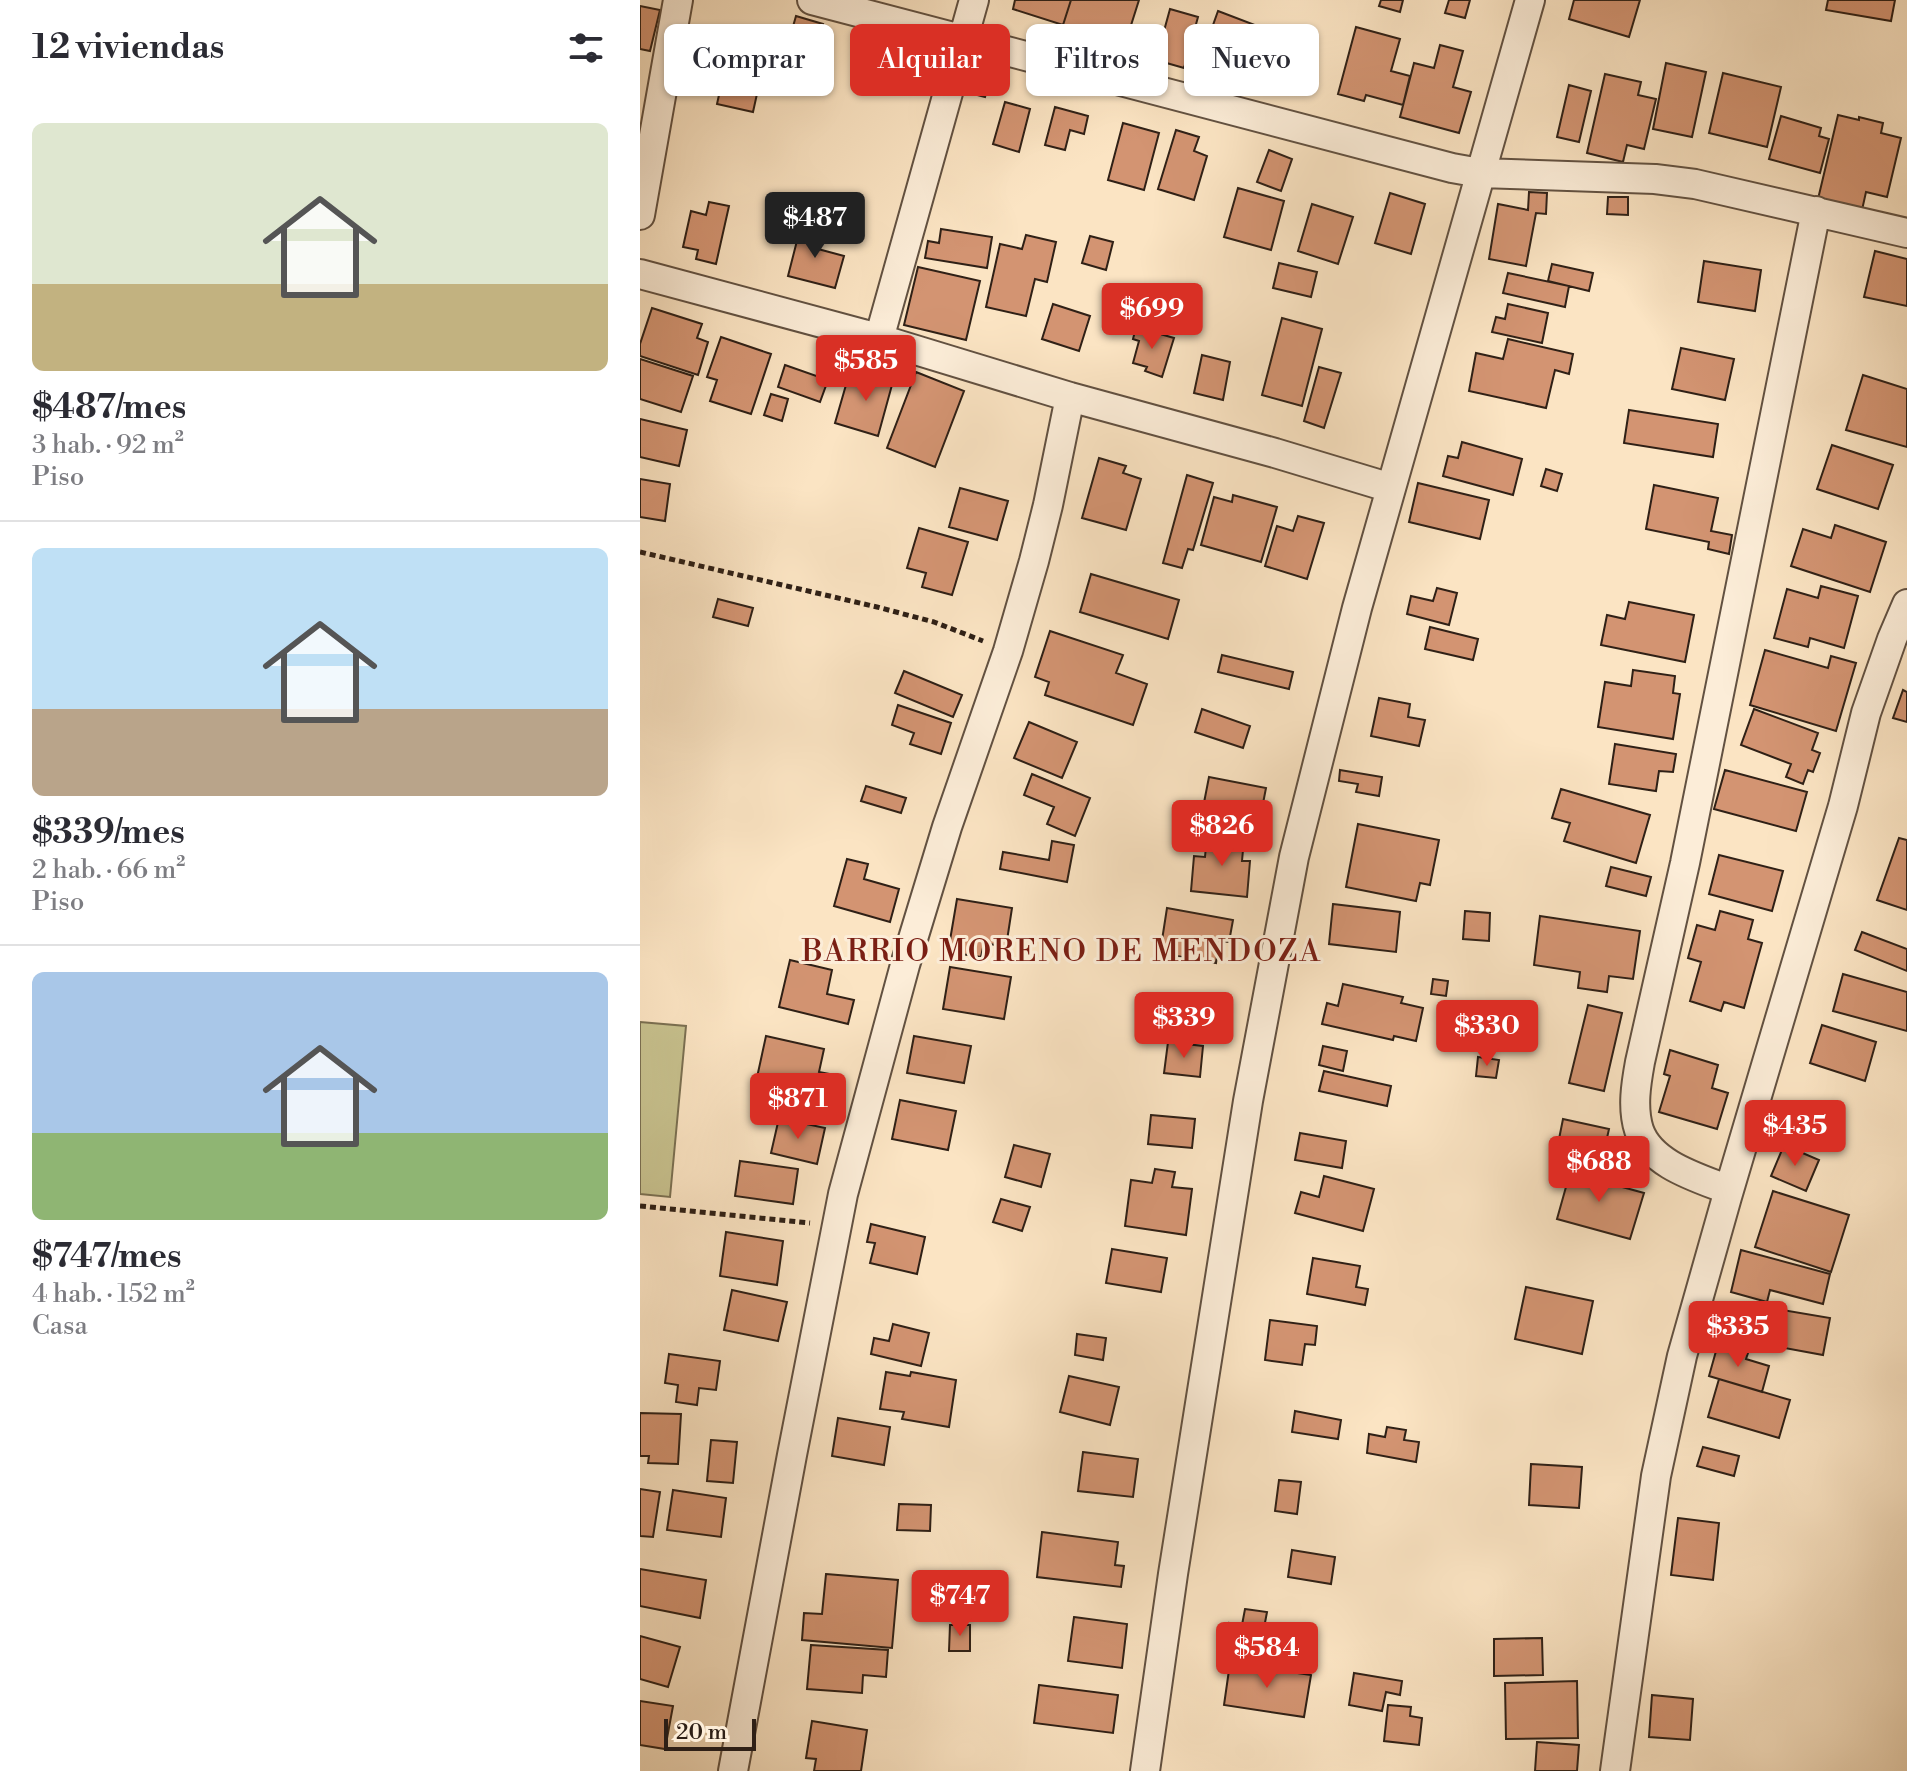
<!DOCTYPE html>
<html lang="es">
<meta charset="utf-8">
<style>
body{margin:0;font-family:"Libre Bodoni",serif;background:#f7f7f7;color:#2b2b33;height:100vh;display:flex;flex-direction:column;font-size:30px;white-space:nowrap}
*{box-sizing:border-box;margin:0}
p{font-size:26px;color:#7c7c81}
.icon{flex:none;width:44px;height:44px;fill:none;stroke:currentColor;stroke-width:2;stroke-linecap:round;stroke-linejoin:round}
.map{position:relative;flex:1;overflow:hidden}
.details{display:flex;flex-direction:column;background:#fff;width:640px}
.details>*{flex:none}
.hud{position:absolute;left:24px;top:24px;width:760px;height:72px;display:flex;gap:16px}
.scale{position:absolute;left:24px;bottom:20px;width:92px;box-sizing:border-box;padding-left:8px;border:4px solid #2f2016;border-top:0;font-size:22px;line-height:28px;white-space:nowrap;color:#2f2016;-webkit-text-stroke:6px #fcedd8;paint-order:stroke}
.price{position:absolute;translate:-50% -68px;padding:0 18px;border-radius:8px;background:#d93025;color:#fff;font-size:26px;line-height:52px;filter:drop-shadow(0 2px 4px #0008)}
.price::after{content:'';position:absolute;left:50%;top:48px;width:24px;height:18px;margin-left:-12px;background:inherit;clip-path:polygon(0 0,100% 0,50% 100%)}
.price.current{background:#222;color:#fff}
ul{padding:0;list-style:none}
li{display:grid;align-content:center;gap:16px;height:424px;padding:0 32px}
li+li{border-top:2px solid #e1e1e2}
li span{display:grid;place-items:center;height:248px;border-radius:12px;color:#555}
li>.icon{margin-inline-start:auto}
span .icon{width:144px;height:144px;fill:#fffc;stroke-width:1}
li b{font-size:34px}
h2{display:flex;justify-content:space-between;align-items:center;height:96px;padding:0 32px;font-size:34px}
.pill{padding:0 28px;border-radius:12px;background:#fff;box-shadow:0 2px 6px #0004;font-size:28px;line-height:72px}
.pill.current{background:#d93025;color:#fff}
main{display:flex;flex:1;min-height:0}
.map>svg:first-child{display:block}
</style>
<main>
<section class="details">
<h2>12 viviendas<svg class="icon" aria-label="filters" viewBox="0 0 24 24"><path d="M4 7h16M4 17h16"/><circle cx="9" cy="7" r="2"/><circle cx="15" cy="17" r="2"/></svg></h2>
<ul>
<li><span style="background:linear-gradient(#dfe7d0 65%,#c2b280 0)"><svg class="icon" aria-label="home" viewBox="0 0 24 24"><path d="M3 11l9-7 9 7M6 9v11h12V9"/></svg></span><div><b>$487/mes</b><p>3 hab. · 92 m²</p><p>Piso</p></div></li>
<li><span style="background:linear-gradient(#bfe0f5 65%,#b9a48a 0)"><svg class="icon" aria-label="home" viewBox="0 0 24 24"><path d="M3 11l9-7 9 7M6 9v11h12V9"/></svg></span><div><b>$339/mes</b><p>2 hab. · 66 m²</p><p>Piso</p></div></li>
<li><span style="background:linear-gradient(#a9c7e8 65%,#8fb573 0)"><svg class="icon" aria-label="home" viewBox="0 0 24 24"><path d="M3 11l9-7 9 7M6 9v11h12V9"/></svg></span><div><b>$747/mes</b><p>4 hab. · 152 m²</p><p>Casa</p></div></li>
</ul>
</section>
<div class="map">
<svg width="1267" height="1771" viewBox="0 0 1267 1771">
<rect width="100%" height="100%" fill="#fbe4c3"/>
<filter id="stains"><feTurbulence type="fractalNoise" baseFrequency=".0025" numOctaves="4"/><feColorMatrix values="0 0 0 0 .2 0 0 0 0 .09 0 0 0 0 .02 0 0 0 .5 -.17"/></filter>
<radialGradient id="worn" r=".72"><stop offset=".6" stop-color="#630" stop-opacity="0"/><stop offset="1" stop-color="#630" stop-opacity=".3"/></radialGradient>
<!-- green -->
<path fill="#c7c18e" stroke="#7b7052" stroke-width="2" d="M 0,1022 L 46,1026 L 30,1197 L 0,1194 Z"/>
<!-- building -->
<path fill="#d39472" stroke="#2f2016" stroke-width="2" d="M 375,0 L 431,0 L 423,25 L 373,9 Z
M 431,0 L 499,0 L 480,60 L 460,54 L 465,38 L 423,25 Z
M 741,0 L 763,0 L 760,12 L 739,6 Z
M 809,0 L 830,0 L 825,18 L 805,13 Z
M 934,0 L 1000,0 L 989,37 L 929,19 Z
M 1188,0 L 1255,0 L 1251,21 L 1186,10 Z
M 0,6 L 20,10 L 10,51 L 0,49 Z
M 530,9 L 558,17 L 544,68 L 516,60 Z
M 578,11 L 628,30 L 621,48 L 611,44 L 601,70 L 562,56 Z
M 156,16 L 183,24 L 176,45 L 150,37 Z
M 716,27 L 760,39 L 751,71 L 770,76 L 763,105 L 726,95 L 724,101 L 698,94 Z
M 638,39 L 657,45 L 651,66 L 631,60 Z
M 800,45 L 823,51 L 813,87 L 831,92 L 819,133 L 760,117 L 774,63 L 794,68 Z
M 88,54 L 124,62 L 113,112 L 77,104 Z
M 331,59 L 354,66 L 345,97 L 322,91 Z
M 1026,63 L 1066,72 L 1052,137 L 1013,129 Z
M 1083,73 L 1141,87 L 1127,147 L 1069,133 Z
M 965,74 L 1001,82 L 998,95 L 1016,99 L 1004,149 L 987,145 L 983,162 L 947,153 Z
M 929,85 L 951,91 L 939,142 L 917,137 Z
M 365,102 L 390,109 L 379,152 L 353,144 Z
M 415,107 L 448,116 L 444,134 L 430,130 L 425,150 L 405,145 Z
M 1198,115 L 1219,120 L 1219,117 L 1243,123 L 1241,133 L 1261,138 L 1247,197 L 1226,192 L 1222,210 L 1178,199 Z
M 1141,116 L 1181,128 L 1179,136 L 1189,139 L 1180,173 L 1129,159 Z
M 483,123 L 519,133 L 504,190 L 468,180 Z
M 536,130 L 559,137 L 554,151 L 567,156 L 554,200 L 518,189 Z
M 629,150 L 652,159 L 641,191 L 617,182 Z
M 598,188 L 644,201 L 631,250 L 584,237 Z
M 889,192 L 907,193 L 906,214 L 896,213 L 886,266 L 849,259 L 858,204 L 888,210 Z
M 750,193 L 785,204 L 771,254 L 735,243 Z
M 968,197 L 988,197 L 988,215 L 967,214 Z
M 69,202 L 89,206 L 76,264 L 56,259 L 58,250 L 43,247 L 51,211 L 66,215 Z
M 672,204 L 713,217 L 698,264 L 658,251 Z
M 161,225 L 183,231 L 178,249 L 204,256 L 195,288 L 148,276 Z
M 301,229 L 352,237 L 347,268 L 285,258 L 288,241 L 299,243 Z
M 386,235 L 416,242 L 407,282 L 395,279 L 386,316 L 346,307 L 360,244 L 382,249 Z
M 450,236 L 473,242 L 466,270 L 442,263 Z
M 1235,251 L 1267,259 L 1267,306 L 1224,297 Z
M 1064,261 L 1121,270 L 1115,311 L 1058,302 Z
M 639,263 L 677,272 L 671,297 L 633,288 Z
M 912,264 L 953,273 L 949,291 L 908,281 Z
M 278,267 L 340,281 L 326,340 L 264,325 Z
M 868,273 L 929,286 L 925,307 L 863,293 Z
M 413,304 L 450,316 L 439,351 L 402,339 Z
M 868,304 L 908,313 L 902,343 L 852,332 L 856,317 L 865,319 Z
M 12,308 L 62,324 L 57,338 L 68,342 L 58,375 L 0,356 L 0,344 Z
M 642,318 L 682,329 L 662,406 L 622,395 Z
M 496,327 L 534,338 L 522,377 L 505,371 L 507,367 L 493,363 L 499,341 L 493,339 Z
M 81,337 L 131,354 L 111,414 L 70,401 L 77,380 L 67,377 Z
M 868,339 L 933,354 L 929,374 L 915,370 L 906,408 L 829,391 L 836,353 L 863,359 Z
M 1041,348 L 1094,359 L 1085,400 L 1032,389 Z
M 562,355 L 590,362 L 583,400 L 554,393 Z
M 0,359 L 53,376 L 41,412 L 0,399 Z
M 145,365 L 188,380 L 180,402 L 138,387 Z
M 679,367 L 701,373 L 684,428 L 664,421 Z
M 237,369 L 255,374 L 238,436 L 195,423 L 208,378 L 233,384 Z
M 276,372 L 324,391 L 295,467 L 247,448 Z
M 1223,375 L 1267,389 L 1267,447 L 1206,430 Z
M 131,394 L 148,399 L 142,421 L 124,415 Z
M 989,410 L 1078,424 L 1073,457 L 984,443 Z
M 0,419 L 47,430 L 39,466 L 0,457 Z
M 822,442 L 882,459 L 873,495 L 803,476 L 808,456 L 818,458 Z
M 1192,445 L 1253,465 L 1238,509 L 1177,489 Z
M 459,458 L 486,466 L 483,473 L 501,479 L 486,530 L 442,518 Z
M 906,469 L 922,474 L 917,491 L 901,486 Z
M 547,475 L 573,483 L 553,550 L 548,549 L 542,568 L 523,563 Z
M 0,479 L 30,484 L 25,521 L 0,517 Z
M 778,483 L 849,500 L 840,539 L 769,522 Z
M 1014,485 L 1078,498 L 1071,531 L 1092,535 L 1089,554 L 1068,549 L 1069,542 L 1006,529 Z
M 320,488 L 368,501 L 357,540 L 309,527 Z
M 593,495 L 637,507 L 621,562 L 561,545 L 574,497 L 592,502 Z
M 658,516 L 684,523 L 667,579 L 625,566 L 637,526 L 653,531 Z
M 1195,525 L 1246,542 L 1230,592 L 1151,566 L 1163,529 L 1191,538 Z
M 279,528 L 328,542 L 312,595 L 282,587 L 286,573 L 267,568 Z
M 451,574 L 539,600 L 528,639 L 440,612 Z
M 1181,586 L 1218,596 L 1204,648 L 1170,638 L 1168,647 L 1134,638 L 1147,589 L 1178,598 Z
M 797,588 L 817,593 L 809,625 L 767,614 L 771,596 L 793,601 Z
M 78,599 L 113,608 L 108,626 L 73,617 Z
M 989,602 L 1054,615 L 1045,662 L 961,645 L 967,615 L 985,619 Z
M 790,627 L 838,639 L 833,660 L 785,649 Z
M 410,631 L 483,655 L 476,673 L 507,684 L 493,725 L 405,695 L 409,682 L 395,677 Z
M 1125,650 L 1188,668 L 1191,656 L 1216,663 L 1196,731 L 1110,705 Z
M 582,655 L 653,672 L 649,689 L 578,672 Z
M 993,670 L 1035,676 L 1033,693 L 1040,694 L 1033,739 L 958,727 L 965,682 L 991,686 Z
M 264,671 L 322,695 L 313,717 L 255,693 Z
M 1263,690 L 1267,692 L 1267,722 L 1253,718 Z
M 739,698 L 770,704 L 768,717 L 785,720 L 779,746 L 731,736 Z
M 258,705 L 311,723 L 301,754 L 270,744 L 274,733 L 252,725 Z
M 562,709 L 610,726 L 603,748 L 555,732 Z
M 1114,709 L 1178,733 L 1172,750 L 1180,753 L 1173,772 L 1168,770 L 1163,784 L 1146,777 L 1151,764 L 1101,745 Z
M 389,722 L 437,742 L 422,778 L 374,758 Z
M 975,744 L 1036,754 L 1033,772 L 1019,771 L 1016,791 L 969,784 Z
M 700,770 L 742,777 L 739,796 L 716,792 L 718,784 L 699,781 Z
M 1085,770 L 1167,792 L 1156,831 L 1074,809 Z
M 392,774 L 450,798 L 435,836 L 407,824 L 414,807 L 384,795 Z
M 569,777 L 626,788 L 618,829 L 561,818 Z
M 226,786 L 266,798 L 261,813 L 221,801 Z
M 921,789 L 1010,815 L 996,863 L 924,841 L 930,823 L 912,818 Z
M 718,824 L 799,840 L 790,885 L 780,883 L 776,901 L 706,887 Z
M 567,835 L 604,839 L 602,861 L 610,861 L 607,897 L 551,891 L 554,856 L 565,857 Z
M 1259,838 L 1267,840 L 1267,910 L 1237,900 Z
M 412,841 L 434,845 L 427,882 L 360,869 L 363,852 L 409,860 Z
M 1079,855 L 1143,871 L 1132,911 L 1069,894 Z
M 207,859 L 228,864 L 224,879 L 259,889 L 250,922 L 194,906 Z
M 971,867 L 1011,877 L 1006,896 L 966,886 Z
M 317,899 L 372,908 L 366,947 L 344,943 L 341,957 L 308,952 Z
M 693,904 L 760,912 L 756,952 L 689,944 Z
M 527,908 L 593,920 L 589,942 L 579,941 L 576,963 L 520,953 Z
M 825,911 L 850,913 L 849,941 L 823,939 Z
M 1080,911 L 1113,920 L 1108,939 L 1122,943 L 1104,1008 L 1084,1002 L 1081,1011 L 1050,1001 L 1061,962 L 1048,958 L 1057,925 L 1075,930 Z
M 900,916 L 1000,931 L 993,979 L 969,976 L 967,992 L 938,988 L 940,972 L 894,965 Z
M 1222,932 L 1267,949 L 1267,971 L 1215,950 Z
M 150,960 L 192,970 L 187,994 L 214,1000 L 208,1024 L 139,1007 Z
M 310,967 L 371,977 L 364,1019 L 303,1009 Z
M 1203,974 L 1267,992 L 1267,1031 L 1193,1011 Z
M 793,979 L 808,981 L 806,996 L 791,994 Z
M 703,984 L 763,997 L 761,1003 L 783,1008 L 776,1041 L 754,1036 L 753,1040 L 682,1024 L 687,1003 L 698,1006 Z
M 520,994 L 581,998 L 578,1035 L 517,1031 Z
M 948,1005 L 982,1013 L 964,1091 L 929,1083 Z
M 860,1008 L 876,1010 L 873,1028 L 858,1026 Z
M 1182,1025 L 1236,1042 L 1225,1081 L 1170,1063 Z
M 126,1036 L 184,1049 L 179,1072 L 195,1075 L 190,1099 L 116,1082 Z
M 274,1036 L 331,1046 L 324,1083 L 267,1073 Z
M 528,1042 L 563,1046 L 560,1077 L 524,1073 Z
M 683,1046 L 707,1051 L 703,1071 L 679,1065 Z
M 1030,1050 L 1078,1065 L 1072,1088 L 1088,1093 L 1077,1129 L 1019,1112 L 1030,1076 L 1024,1074 Z
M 838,1057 L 859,1060 L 856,1078 L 836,1076 Z
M 684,1071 L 751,1086 L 747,1106 L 679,1091 Z
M 260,1100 L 316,1111 L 308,1150 L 252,1139 Z
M 511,1115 L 555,1119 L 552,1148 L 508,1144 Z
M 139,1118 L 185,1128 L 177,1164 L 131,1153 Z
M 923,1119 L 969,1129 L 961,1165 L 916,1154 Z
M 660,1133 L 706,1141 L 702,1168 L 655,1160 Z
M 374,1145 L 410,1154 L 401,1187 L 365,1177 Z
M 1144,1145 L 1179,1160 L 1166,1191 L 1131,1176 Z
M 100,1161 L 158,1169 L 153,1204 L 95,1196 Z
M 933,1162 L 948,1166 L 946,1177 L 1004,1193 L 990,1239 L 917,1219 Z
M 515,1169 L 535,1172 L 532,1187 L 552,1189 L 546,1235 L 485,1226 L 491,1180 L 512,1183 Z
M 684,1176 L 734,1189 L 723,1231 L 655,1213 L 661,1192 L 679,1197 Z
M 1133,1191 L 1209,1215 L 1191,1272 L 1115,1247 Z
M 361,1199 L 390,1207 L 382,1231 L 353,1222 Z
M 231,1224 L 285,1237 L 277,1274 L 230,1263 L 235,1243 L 227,1242 Z
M 86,1232 L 143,1241 L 137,1285 L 80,1276 Z
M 472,1249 L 527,1258 L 521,1292 L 466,1283 Z
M 1101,1250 L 1190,1274 L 1183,1304 L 1130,1290 L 1127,1302 L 1091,1292 Z
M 673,1258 L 720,1266 L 716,1287 L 728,1289 L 725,1305 L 667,1294 Z
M 886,1287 L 953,1301 L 942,1354 L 875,1339 Z
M 92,1290 L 147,1302 L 138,1341 L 84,1330 Z
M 1100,1303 L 1190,1318 L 1183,1355 L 1095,1339 Z
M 630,1320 L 677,1326 L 675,1345 L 665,1344 L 662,1365 L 625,1360 Z
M 253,1324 L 289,1333 L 281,1366 L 231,1354 L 234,1338 L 249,1341 Z
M 437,1334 L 466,1338 L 463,1360 L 435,1355 Z
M 1078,1344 L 1108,1353 L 1106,1359 L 1129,1366 L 1122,1392 L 1069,1376 Z
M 29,1354 L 80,1361 L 76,1390 L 59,1388 L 57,1405 L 36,1402 L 38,1385 L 25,1383 Z
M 246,1372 L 270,1376 L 271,1372 L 316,1380 L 309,1427 L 262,1419 L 264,1412 L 240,1409 Z
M 429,1376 L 479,1387 L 470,1425 L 420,1412 Z
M 1079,1379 L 1150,1400 L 1139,1438 L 1068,1417 Z
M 655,1411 L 701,1420 L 698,1439 L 652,1432 Z
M 0,1413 L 41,1414 L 38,1464 L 8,1463 L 9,1456 L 0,1456 Z
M 198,1418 L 250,1427 L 244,1465 L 192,1456 Z
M 747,1427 L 766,1430 L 764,1440 L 779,1442 L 776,1462 L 727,1453 L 729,1434 L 745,1437 Z
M 71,1440 L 97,1442 L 93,1483 L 67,1481 Z
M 1063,1447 L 1099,1456 L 1094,1476 L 1057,1466 Z
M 443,1452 L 498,1459 L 493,1497 L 438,1491 Z
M 891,1464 L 942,1467 L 939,1508 L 889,1505 Z
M 639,1480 L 661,1482 L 657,1514 L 635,1511 Z
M 0,1489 L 20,1492 L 13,1537 L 0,1536 Z
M 33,1490 L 86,1498 L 81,1537 L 27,1530 Z
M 259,1504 L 291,1505 L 290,1531 L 257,1530 Z
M 1038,1518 L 1079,1523 L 1073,1580 L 1031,1575 Z
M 402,1532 L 478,1542 L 475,1565 L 484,1566 L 481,1587 L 397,1577 Z
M 652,1550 L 695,1557 L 691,1584 L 648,1577 Z
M 0,1569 L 66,1580 L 60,1618 L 0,1606 Z
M 186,1574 L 258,1580 L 252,1648 L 162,1640 L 164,1613 L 182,1614 Z
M 605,1609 L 627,1612 L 624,1628 L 633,1630 L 630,1647 L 586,1640 L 589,1623 L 602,1625 Z
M 434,1617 L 487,1624 L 482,1668 L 428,1661 Z
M 310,1625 L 330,1625 L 330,1651 L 309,1651 Z
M 0,1636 L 40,1647 L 28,1687 L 0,1679 Z
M 902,1638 L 903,1675 L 854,1676 L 854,1639 Z
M 171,1645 L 248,1650 L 246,1677 L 223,1675 L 222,1693 L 167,1689 Z
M 590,1663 L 671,1675 L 664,1717 L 584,1705 Z
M 714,1673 L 762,1681 L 760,1695 L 746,1692 L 742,1711 L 709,1705 Z
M 937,1681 L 938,1738 L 866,1739 L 865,1683 Z
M 399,1685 L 478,1695 L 473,1733 L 394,1723 Z
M 1012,1695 L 1053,1699 L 1050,1740 L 1009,1737 Z
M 0,1701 L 33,1706 L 25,1749 L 0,1745 Z
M 748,1705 L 771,1707 L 770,1716 L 782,1718 L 779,1745 L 744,1741 Z
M 172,1721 L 227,1730 L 221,1771 L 174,1771 L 176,1759 L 166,1758 Z
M 897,1742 L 939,1745 L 937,1771 L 895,1771 Z"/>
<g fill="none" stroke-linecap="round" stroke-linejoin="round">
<defs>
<path id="street" d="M 172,0 L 812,168 L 840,173 L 1015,179 L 1055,184 L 1267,233
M 0,215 L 38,0
M 0,274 L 223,334 L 430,397 L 635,453 L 751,488
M 239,339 L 334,0
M 1089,1190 C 1059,1178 1011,1165 999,1130 C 992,1108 996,1084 1000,1062 L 1045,863 L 1176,211
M 93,1771 L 152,1455 L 203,1194 L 265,965 L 307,827 L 368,651 L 394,561 L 408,505 L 430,397
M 505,1771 L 533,1574 L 608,1101 L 654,857 L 717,608 L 890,0
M 975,1771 L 1016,1476 L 1042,1356 L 1087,1197 L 1203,806 L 1226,713 L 1252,639 L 1267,604"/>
</defs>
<!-- street casing -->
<use href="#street" stroke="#625141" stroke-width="32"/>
<!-- path -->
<path stroke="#2f2016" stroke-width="5" stroke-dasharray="6 4" stroke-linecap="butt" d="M 0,552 L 237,607 L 294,622 L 343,641
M 0,1206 L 170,1223"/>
<!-- street -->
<use href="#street" stroke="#fcedd8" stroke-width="28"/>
</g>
<g text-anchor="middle" stroke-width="6" stroke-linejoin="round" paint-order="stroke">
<!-- neighbourhood labels -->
<g font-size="30" letter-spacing="2" fill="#7a1f14" stroke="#fcedd8">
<text x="422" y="961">BARRIO MORENO DE MENDOZA</text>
</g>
</g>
<rect width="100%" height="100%" filter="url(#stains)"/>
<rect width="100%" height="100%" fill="url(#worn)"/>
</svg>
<div class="scale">20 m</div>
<b class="price current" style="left:175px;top:260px">$487</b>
<b class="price" style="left:512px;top:351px">$699</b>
<b class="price" style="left:226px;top:403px">$585</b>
<b class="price" style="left:582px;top:868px">$826</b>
<b class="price" style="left:544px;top:1060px">$339</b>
<b class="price" style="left:847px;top:1068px">$330</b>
<b class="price" style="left:158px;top:1141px">$871</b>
<b class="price" style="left:1155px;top:1168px">$435</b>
<b class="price" style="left:959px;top:1204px">$688</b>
<b class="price" style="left:1098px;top:1369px">$335</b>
<b class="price" style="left:320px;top:1638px">$747</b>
<b class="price" style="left:627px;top:1690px">$584</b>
<div class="hud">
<a class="pill">Comprar</a>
<a class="pill current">Alquilar</a>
<a class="pill">Filtros</a>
<a class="pill">Nuevo</a>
</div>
</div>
</main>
